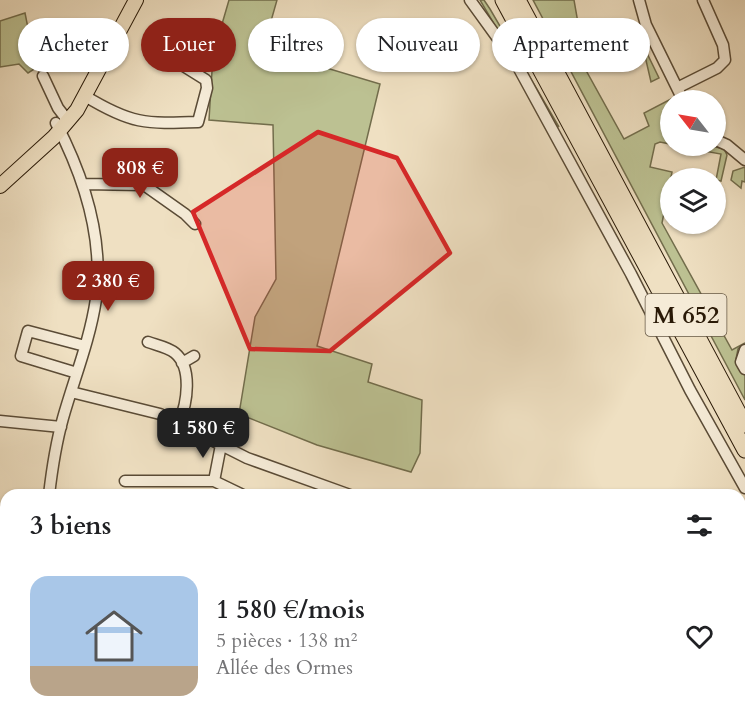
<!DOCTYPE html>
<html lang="fr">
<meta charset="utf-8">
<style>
body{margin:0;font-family:Cardo,serif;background:#f6f6f6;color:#202124;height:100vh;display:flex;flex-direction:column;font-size:22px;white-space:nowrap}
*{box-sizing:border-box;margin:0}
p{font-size:20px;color:#757577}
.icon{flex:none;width:33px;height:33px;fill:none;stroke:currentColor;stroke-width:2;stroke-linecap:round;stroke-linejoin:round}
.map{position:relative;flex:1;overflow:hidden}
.drawer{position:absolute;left:0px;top:489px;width:746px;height:234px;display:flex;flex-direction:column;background:#fff;border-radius:18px 18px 0 0;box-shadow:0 2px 4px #0004}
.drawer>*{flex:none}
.top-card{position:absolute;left:18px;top:18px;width:710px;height:54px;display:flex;gap:12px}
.needle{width:39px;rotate:301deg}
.controls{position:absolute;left:660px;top:90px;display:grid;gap:12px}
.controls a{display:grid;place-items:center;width:66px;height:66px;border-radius:50%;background:#fff;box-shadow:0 2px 4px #0004;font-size:30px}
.price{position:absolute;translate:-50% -51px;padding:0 14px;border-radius:12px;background:#8f2418;color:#fff;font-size:20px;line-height:39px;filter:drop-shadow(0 2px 3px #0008)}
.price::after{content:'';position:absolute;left:50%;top:36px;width:18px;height:14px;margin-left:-9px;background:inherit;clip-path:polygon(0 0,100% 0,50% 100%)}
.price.selected{background:#222;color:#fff}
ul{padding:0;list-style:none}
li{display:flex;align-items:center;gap:18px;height:150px;padding:0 30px}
li span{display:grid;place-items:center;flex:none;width:168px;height:120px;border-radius:18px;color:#555}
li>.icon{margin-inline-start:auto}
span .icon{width:72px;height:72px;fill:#fffc;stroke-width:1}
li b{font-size:26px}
h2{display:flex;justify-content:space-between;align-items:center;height:72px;padding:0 30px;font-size:26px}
.pill{padding:0 21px;border-radius:27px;background:#fff;box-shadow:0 2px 4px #0004;font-size:21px;line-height:54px}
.pill.selected{background:#8f2418;color:#fff}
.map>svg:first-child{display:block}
</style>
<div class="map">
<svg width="745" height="723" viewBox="0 0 745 723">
<rect width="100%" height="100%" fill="#efe0c2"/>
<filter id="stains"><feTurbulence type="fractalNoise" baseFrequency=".00333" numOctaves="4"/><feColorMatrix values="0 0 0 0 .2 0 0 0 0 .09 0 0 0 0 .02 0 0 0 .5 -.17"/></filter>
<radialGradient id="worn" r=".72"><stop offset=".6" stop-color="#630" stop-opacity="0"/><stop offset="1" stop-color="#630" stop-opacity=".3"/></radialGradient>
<!-- green -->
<path fill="#bcc192" stroke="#726d4c" stroke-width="1.5" d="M 229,0 L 277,0 L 263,49 L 380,84 L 317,346 L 372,364 L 368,382 L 422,400 L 420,453 L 411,472 L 317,445 L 239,414 L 255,317 L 276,279 L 273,125 L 209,120 L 213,55 Z
M 480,0 L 484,0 L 490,9 L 559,127 L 550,119 Z
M 533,0 L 574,0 L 578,23 L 586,22 L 591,48 L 577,54 L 624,139 L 649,126 L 644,113 L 671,99 L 671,100 L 670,144 L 660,142 L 655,144 L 650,167 L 672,172 L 662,223 L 732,350 L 745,343 L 738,349 L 736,359 L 745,375 L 745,400 Z
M 25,13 L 36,68 L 28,73 L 19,64 L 0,67 L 0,21 Z
M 642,43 L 659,78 L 651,82 Z
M 677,146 L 712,146 L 724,149 L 727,155 L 721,181 L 716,180 L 721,154 Z
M 745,167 L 745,182 L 742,181 L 741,188 L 731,180 L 733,171 Z
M 65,717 L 148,717 L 147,723 L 64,723 Z
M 660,717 L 691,717 L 690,723 L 660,723 Z"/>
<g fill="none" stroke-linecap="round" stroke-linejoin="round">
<defs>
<path id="minor" d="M 470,0 L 517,65 L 631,274 L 690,390 L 745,488
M 639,0 L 646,25 L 683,100
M 43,76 L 58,108 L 68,121
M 677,88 L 717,68 L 725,60 L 723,45 L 703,0
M 85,96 C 131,124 145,124 198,122 L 207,88 L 206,80 L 174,60
M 716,140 L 727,145 L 745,160
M 84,184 L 144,185 L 185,214 L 195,224
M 148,342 C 156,345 168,347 175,353 C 193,368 187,404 179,422
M 745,350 L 741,362 L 745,369
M 182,363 L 194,356
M 77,373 L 21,356 L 28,331 L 85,346
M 71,392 L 160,414 L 247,458 L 350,495
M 0,421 L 61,427
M 125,481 L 214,481 L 243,495
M 214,481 L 221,445
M 49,495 C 52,469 56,443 63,418 C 74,379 90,340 96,299 C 104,237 84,177 56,123
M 0,591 L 6,591
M 743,620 L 741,627 L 745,713
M 14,723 L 14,717"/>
<path id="major" d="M 0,186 L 54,137 L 77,110 L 136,0"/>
<path id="highway" d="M 503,0 L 745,450
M 518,0 L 745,425"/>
</defs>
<!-- minor casing -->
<use href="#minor" stroke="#5a4b36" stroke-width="13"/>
<!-- major casing -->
<use href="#major" stroke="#291907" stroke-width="16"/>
<!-- highway casing -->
<use href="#highway" stroke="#291907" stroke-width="17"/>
<!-- minor -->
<use href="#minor" stroke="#f5ebd7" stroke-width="10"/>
<!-- major -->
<use href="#major" stroke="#efe0c2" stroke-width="14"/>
<!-- highway -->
<use href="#highway" stroke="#efe0c2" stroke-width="15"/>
</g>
<!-- marked area -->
<path fill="#d62828" fill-opacity="0.2" stroke="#d62828" stroke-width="4.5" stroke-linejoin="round" d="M 318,132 L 397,158 L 450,253 L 330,351 L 250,349 L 193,212 Z"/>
<g text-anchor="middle" stroke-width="4.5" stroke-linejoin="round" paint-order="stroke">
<!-- shield labels -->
<rect fill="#f5ebd7" stroke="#665845" stroke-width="1.5" x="645.5" y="294" width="81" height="42" rx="4.5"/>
<g font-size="24" font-weight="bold" fill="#291907">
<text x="686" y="323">M 652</text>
</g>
</g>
<rect width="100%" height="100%" filter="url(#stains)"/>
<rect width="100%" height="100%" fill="url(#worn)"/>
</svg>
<div class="controls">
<a><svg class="needle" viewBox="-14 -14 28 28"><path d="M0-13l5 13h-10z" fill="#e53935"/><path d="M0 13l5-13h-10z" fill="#757577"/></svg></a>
<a><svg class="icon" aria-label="layers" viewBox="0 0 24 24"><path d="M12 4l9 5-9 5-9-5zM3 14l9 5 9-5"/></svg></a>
</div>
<b class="price" style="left:140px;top:199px">808 €</b>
<b class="price" style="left:108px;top:312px">2 380 €</b>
<b class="price selected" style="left:203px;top:459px">1 580 €</b>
<div class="top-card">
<a class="pill">Acheter</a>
<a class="pill selected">Louer</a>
<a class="pill">Filtres</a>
<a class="pill">Nouveau</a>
<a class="pill">Appartement</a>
</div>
<section class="drawer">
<h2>3 biens<svg class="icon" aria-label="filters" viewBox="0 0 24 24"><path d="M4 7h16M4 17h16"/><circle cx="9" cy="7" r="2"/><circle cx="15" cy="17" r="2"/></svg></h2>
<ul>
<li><span style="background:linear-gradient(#a9c7e8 75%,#b9a48a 0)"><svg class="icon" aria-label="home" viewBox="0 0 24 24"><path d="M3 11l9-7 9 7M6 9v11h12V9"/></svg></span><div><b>1 580 €/mois</b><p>5 pièces · 138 m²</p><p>Allée des Ormes</p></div><svg class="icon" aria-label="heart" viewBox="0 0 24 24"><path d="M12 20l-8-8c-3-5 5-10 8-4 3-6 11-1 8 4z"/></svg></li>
</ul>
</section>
</div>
